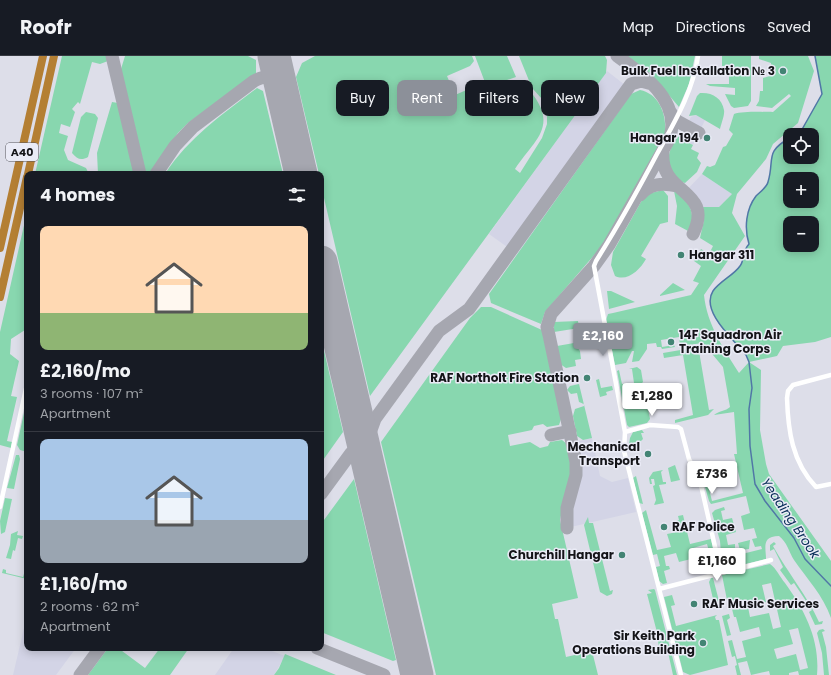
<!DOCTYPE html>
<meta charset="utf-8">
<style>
body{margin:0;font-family:Poppins,sans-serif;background:#20242c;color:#f1f3f6;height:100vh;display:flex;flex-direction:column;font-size:15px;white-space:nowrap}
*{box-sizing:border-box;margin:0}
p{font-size:13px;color:#9ea1a6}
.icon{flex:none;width:22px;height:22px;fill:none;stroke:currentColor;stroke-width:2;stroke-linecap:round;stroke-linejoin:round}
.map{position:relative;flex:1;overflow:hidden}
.details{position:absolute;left:24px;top:115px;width:300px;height:480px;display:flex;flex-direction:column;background:#171b24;border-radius:8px;box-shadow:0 2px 10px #0003}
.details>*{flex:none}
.banner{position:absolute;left:336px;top:24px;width:380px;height:36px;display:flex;gap:8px}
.tools{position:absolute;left:783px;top:72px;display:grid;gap:8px}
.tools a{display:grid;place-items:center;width:36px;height:36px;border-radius:8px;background:#171b24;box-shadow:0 2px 10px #0003;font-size:20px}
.price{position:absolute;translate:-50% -34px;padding:0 9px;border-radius:4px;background:#fff;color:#222;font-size:13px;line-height:26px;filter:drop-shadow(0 1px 2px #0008)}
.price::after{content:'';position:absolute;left:50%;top:24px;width:12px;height:9px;margin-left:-6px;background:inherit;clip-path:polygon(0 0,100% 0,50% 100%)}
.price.active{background:#8c9099;color:#fff}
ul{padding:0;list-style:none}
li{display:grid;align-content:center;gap:8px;height:212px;padding:0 16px}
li+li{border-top:1px solid #363941}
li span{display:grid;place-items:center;height:124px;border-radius:8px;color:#555}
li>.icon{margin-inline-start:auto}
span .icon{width:72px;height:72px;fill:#fffc;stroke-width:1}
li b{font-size:17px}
h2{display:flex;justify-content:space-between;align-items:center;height:48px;padding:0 16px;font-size:17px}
.chip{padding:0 14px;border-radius:8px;background:#171b24;box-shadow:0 2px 10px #0003;font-size:14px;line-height:36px}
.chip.active{background:#8c9099;color:#fff}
header{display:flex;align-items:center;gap:24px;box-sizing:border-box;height:56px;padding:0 20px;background:#171b24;border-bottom:1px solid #363941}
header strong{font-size:19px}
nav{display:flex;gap:22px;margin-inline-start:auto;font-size:14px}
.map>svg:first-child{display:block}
</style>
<header>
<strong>Roofr</strong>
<nav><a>Map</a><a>Directions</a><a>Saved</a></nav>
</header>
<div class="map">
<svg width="831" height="619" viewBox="0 0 831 619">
<rect width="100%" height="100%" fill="#dddee9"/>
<!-- built -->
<path fill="#d3d4e6" d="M 607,15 L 634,36 L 517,198 L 489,178 Z
M 696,59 L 705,64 L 693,89 L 683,84 L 681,80 L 691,61 Z
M 702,118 L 732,138 L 719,151 L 696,151 L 694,145 L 685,136 Z
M 592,382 L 600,420 L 612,426 L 628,422 L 636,456 L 562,473 L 560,464 L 570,404 L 567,388 Z
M 27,559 L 27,592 L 76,592 L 56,619 L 13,619 Z
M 234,592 L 264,592 L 285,600 L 274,619 L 215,619 Z"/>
<!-- green -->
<path fill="#88d7af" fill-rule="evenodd" d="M 62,0 L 107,0 L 108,5 L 100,8 L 92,6 L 80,48 L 78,46 L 72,53 L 75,56 L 70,71 L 61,68 L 59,77 L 68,80 L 64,94 L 68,104 L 86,112 L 89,118 L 74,118 L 74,117 L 35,118 Z
M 125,0 L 248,0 L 256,4 L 256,18 L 188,67 L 178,77 L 149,118 L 146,118 L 121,13 Z
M 315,0 L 472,0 L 474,5 L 470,10 L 447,20 L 455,39 L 471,32 L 474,39 L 518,25 L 527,37 L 530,35 C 560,71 533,85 515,113 L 520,117 L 542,82 L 547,68 L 547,58 L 542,43 L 532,32 L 519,0 L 605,0 L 607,4 L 606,17 L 370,340 L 321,129 L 321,118 L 319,118 L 296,21 L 302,7 Z
M 475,0 L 507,0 L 516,21 L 489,30 L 486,29 Z
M 625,0 L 695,0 L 689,28 L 679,51 L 650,17 Z
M 722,0 L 751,0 L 751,45 L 748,50 L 734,52 L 731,50 L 725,38 L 735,39 L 735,32 L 710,30 L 706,28 L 729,28 L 729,10 L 722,10 Z
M 759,0 L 808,0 L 814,15 L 798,67 L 773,88 L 766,103 L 737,138 L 732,157 L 745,180 L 704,239 C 707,269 724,293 739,317 L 749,306 L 746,299 C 733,284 700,255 713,235 C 720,225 733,219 740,210 C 745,204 741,197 749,188 C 744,172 746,153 756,140 C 760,136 767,131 768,126 C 775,103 764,96 790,82 L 790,101 L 812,101 L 812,79 L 796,79 L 800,77 L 822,38 L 815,0 L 831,0 L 831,281 L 815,286 L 783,290 L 777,300 L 749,306 L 761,314 L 760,374 L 766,408 L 769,418 L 831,505 L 831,562 C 823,539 807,523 794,504 C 789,496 787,486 779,480 C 761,480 766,492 766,503 L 729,512 L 724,509 L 723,505 L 726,502 L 762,493 L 761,490 L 755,491 L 752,483 L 757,482 L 754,472 L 744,474 L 741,460 L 750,457 L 746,440 L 711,448 L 709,445 L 705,431 L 708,429 L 712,445 L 743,437 L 734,398 L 737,398 L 734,356 L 714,359 C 718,355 726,355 730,351 L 723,311 L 703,287 L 680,290 L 679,281 L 661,284 L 662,291 L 674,289 L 675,291 L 662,293 L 661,291 L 657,291 L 656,287 L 647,288 L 647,293 L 639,305 L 632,306 L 634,295 L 632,295 L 626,307 L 615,309 L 606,264 L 608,258 L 613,257 L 691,239 L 699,227 L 693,225 L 701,210 L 694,205 L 701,193 L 709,198 L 713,190 L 700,182 L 704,164 L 703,151 L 719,151 L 732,138 L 702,118 L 707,110 L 710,111 L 715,109 L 723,91 L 726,90 L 733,78 L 729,74 L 734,58 C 743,55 763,56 773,56 L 791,40 L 789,38 L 772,52 L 756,50 L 759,45 L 760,35 L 763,35 L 763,22 L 770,20 L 771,7 L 759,3 ZM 790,123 L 812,123 L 812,145 L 790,145 ZM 790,167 L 812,167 L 812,189 L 790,189 Z
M 257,32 L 263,35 L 283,118 L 165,118 C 189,81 223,58 257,32 Z
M 640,34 C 660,38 667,60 665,78 L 602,190 L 545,256 L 541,268 L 491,247 L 489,238 L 631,38 Z
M 700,37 C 712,36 722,42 724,54 C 725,59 721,68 720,73 L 696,59 L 689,60 L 697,40 Z
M 112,46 L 118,47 L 134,118 L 98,118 L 97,97 Z
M 86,56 L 95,58 L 98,62 L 88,101 C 81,105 77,103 72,97 L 81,61 Z
M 681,80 L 683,84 L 693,89 L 691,93 L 699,97 L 697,102 L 701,107 L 697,116 L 685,127 C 672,125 667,110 669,99 C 670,93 674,86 677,81 Z
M 663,134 L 668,140 L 668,166 L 660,168 L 641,200 L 646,203 C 640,214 627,226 615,220 L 611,209 L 613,196 L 642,144 L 651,137 Z
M 674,135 C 690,144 696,158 690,176 L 675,168 L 677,150 Z
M 27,156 L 27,265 L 25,274 L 11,283 L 10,298 L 19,305 L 11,340 L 17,341 L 7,385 L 12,386 L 11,392 L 0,389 L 0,276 Z
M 673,227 L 685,234 L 660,240 L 660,239 Z
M 607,235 L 611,235 L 635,246 L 609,253 Z
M 481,251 L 491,251 L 542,274 L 561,363 L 559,369 L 547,371 L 543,368 L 534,370 L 532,374 L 508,379 L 510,390 L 530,386 L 540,392 L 548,390 L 550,386 L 562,384 L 567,388 L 570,404 L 570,419 L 560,464 L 578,542 L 552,548 L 555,563 L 558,563 L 566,601 L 592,595 L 598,619 L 436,619 L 381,386 L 470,262 Z
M 578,265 L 579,272 L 554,276 L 554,266 Z
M 321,282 L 343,376 L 321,407 Z
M 574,287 L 580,295 L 581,303 L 575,304 L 576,310 L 566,312 L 560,308 L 557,290 Z
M 698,291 L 703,294 L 699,295 L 709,354 L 714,353 L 708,359 L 675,367 L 675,364 L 693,359 L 683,299 L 664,302 L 663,297 Z
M 637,311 L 641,314 L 643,326 L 639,330 L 640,336 L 637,337 L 639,347 L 642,347 L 643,352 L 648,353 L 650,363 L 647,367 L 629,371 L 627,369 L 617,315 L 619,314 L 622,328 L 634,327 L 632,313 L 629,313 Z
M 599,323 L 601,332 L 612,330 L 613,334 L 606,336 L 607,339 L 600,341 L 596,324 Z
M 579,328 L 592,382 L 583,384 L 577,380 L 573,360 L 575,353 L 584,350 L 584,348 L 579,346 L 577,337 L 571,338 L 567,334 L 570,330 Z
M 27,343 L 27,396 L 20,394 L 17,389 Z
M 642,374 L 644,377 L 641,377 L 643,383 L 641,385 L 629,388 L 630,382 L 633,376 Z
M 16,399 L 19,399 L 20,403 L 14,433 L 7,432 Z
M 675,409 L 680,424 L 671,426 L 668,412 Z
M 663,414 L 661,416 L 663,426 L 666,426 L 666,428 L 659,429 L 664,447 L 654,449 L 656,444 L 653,430 L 655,429 L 654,423 L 651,423 L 652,428 L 650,428 L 649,422 L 653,416 Z
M 636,420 L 643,448 L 639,447 L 633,422 Z
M 354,423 L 396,604 L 393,605 L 321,576 L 321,468 Z
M 5,442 L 12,443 L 5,476 L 1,478 L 0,465 Z
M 724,451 L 725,454 L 721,455 L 723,464 L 732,462 L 736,476 L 726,479 L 728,489 L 735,488 L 735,497 L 725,499 L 721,497 L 720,485 L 712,457 L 715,454 Z
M 646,454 L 657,494 L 671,491 L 667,478 L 677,476 L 675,466 L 679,464 L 678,460 L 683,459 L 690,488 L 711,483 L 714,497 L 710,499 L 707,488 L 693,492 L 695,502 L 679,506 L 676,497 L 664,500 L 666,510 L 669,510 L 670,513 L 664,515 L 667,527 L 663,528 L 659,525 L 656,511 L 660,510 L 657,498 L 653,499 L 642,457 Z
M 588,461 L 589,467 L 593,467 L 610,535 L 613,534 L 612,538 L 607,540 L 600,536 L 584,469 Z
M 18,475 L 17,479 L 23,480 L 22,483 L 18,482 L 15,495 L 13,494 L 11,503 L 6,502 L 10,489 L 11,478 Z
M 750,484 L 749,493 L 740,494 L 738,487 Z
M 774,486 L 776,488 L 773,490 C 787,516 807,539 819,566 L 823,565 L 822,568 L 815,569 L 809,556 L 812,554 L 794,527 L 791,529 L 780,514 L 783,511 L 774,493 L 770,495 L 770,489 Z
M 27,507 L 27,523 L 2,517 L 3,513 L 6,514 L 6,517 L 23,521 Z
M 770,508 C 776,512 780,521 785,527 C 806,556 820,585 817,619 L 799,619 L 798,615 L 789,617 L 789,619 L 770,619 L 769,615 L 751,619 L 747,605 L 738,607 L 741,619 L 737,619 L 735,610 L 737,609 L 735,600 L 732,601 L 728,585 L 732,584 L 737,603 L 746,601 L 742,585 L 761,580 L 759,571 L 740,576 L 736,561 L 734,561 L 732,553 L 729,554 L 722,519 ZM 771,527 L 781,571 L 773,573 L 769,557 L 750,561 L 748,551 L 766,546 L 762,529 ZM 798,572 L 808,612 L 800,614 L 796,598 L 777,603 L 774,593 L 793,588 L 789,574 Z
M 711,522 L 713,522 L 719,545 L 714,547 L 709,526 Z
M 654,533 L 655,534 L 677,619 L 673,619 L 668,596 L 660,597 L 658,585 L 659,584 L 647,538 L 652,537 L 648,534 Z
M 672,539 L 675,549 L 671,550 L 676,570 L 717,559 L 715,561 L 716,564 L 719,564 L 728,609 L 690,619 L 683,616 L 664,541 Z
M 729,558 L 730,562 L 727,564 L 731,579 L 727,580 L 722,560 Z
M 823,573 L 825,575 L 822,576 L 826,591 L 829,619 L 824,619 L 822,597 L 817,577 L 819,574 Z
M 108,592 L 118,592 L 145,612 L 160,592 L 189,592 L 170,619 L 88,619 Z
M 285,598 L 336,619 L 274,619 L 279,612 Z"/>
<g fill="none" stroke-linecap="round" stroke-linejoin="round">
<!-- stream -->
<path stroke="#5077a6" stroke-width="1.5" d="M 796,79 L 800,77 L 822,38 L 815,0
M 790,82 C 764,96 775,103 768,126 C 767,131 760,136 756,140 C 746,153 744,172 749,188 C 741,197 745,204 740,210 C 734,219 720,225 713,235 C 700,255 734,284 746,299 L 749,306 L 752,332 L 749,353 L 750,390 L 755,428 L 765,445 L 794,482 L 805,503 L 831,530"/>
<!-- taxiway -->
<path stroke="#a6a7b0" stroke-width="13" d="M 112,0 L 140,118
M 669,54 L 677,65 L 699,77
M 663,96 C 659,139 715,133 693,178
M 156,118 L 175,90 L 193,71 L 254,25 C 266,19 274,19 281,31
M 640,139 C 650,127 663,127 677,130
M 551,379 L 570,375
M 355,391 L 360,379 L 358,366
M 369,412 L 366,398 L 367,385 L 375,363 L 439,275 L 469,253 L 631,28 L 641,25 L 652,28
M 321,438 L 351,397 L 361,396 L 367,403
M 567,472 L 567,452 L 576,419 L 576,406 L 549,279 L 547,271 L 551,258 L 594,210 L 609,189 L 663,94 C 666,89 670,83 671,77 C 678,42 641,17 617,0
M 317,592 L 384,619
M 80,619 L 100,592
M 411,619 L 414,612 L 412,600"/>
<!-- runway -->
<path stroke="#a6a7b0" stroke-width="33" d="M 274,0 L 301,118
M 321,206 L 417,619"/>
<!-- street -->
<path stroke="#fff" stroke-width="4.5" d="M 831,319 L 793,329 L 788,335 L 787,342 C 788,374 792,406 816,431 L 831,428
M 625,376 L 650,369 L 678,371 L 681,373 L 689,403 L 700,425 L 721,517
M 0,451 L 27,328
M 659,533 L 771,504
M 681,619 L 624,395 L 625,376 L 594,210 L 596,205 C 618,170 638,134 657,98 C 674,67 693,36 698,0"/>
<!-- highway -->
<path stroke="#b47f33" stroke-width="8" d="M 28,118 L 54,0
M 0,192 L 43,0
M 0,241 L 27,121"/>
</g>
<!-- markers -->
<g fill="#438474" stroke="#eaebf6" stroke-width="1.5">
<circle cx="783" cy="15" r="4"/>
<circle cx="707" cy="82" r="4"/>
<circle cx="681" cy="199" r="4"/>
<circle cx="671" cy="286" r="4"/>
<circle cx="587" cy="322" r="4"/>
<circle cx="648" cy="398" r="4"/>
<circle cx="664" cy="471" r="4"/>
<circle cx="622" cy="499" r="4"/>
<circle cx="694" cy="548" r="4"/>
<circle cx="703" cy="587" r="4"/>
</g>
<g text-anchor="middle" stroke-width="3" stroke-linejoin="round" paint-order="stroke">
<!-- shield labels -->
<rect fill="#eaebf6" stroke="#54545b" stroke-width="1" x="6" y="87" width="32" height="18" rx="3"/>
<g font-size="11" font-weight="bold" fill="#141418">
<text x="22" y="100">A40</text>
</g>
<!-- poi labels -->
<g font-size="12" font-weight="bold" fill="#141418" stroke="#eaebf6" text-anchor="end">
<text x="775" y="19">Bulk Fuel Installation № 3</text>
<text x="699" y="86">Hangar 194</text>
<text x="689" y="203" text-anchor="start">Hangar 311</text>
<text x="679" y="283" text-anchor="start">14F Squadron Air<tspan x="679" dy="14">Training Corps</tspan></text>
<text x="579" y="326">RAF Northolt Fire Station</text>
<text x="640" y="395">Mechanical<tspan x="640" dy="14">Transport</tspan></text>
<text x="672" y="475" text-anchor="start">RAF Police</text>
<text x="614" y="503">Churchill Hangar</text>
<text x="702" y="552" text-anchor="start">RAF Music Services</text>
<text x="695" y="584">Sir Keith Park<tspan x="695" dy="14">Operations Building</tspan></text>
</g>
<!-- water labels -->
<g font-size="13" font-style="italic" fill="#082e58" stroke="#eaebf6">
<text transform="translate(791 462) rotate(56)" y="5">Yeading Brook</text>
</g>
</g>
</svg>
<div class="tools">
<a><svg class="icon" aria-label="locate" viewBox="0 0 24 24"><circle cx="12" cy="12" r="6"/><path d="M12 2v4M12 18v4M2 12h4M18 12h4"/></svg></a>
<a>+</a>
<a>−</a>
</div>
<b class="price active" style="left:603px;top:301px">£2,160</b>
<b class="price" style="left:652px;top:361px">£1,280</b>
<b class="price" style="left:712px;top:439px">£736</b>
<b class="price" style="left:717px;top:526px">£1,160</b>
<div class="banner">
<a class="chip">Buy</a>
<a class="chip active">Rent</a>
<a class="chip">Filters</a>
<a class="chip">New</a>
</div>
<section class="details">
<h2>4 homes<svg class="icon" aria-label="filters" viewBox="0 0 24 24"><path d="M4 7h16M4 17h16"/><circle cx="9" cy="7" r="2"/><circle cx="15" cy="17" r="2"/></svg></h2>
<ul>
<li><span style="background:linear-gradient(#ffd9b3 70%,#8fb573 0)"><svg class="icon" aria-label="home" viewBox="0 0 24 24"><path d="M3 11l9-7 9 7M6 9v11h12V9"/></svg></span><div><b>£2,160/mo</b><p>3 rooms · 107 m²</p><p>Apartment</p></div></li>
<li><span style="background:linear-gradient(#a9c7e8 65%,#9aa5b1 0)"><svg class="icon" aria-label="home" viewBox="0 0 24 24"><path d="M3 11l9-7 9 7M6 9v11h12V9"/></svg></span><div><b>£1,160/mo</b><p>2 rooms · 62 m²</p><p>Apartment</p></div></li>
</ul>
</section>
</div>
